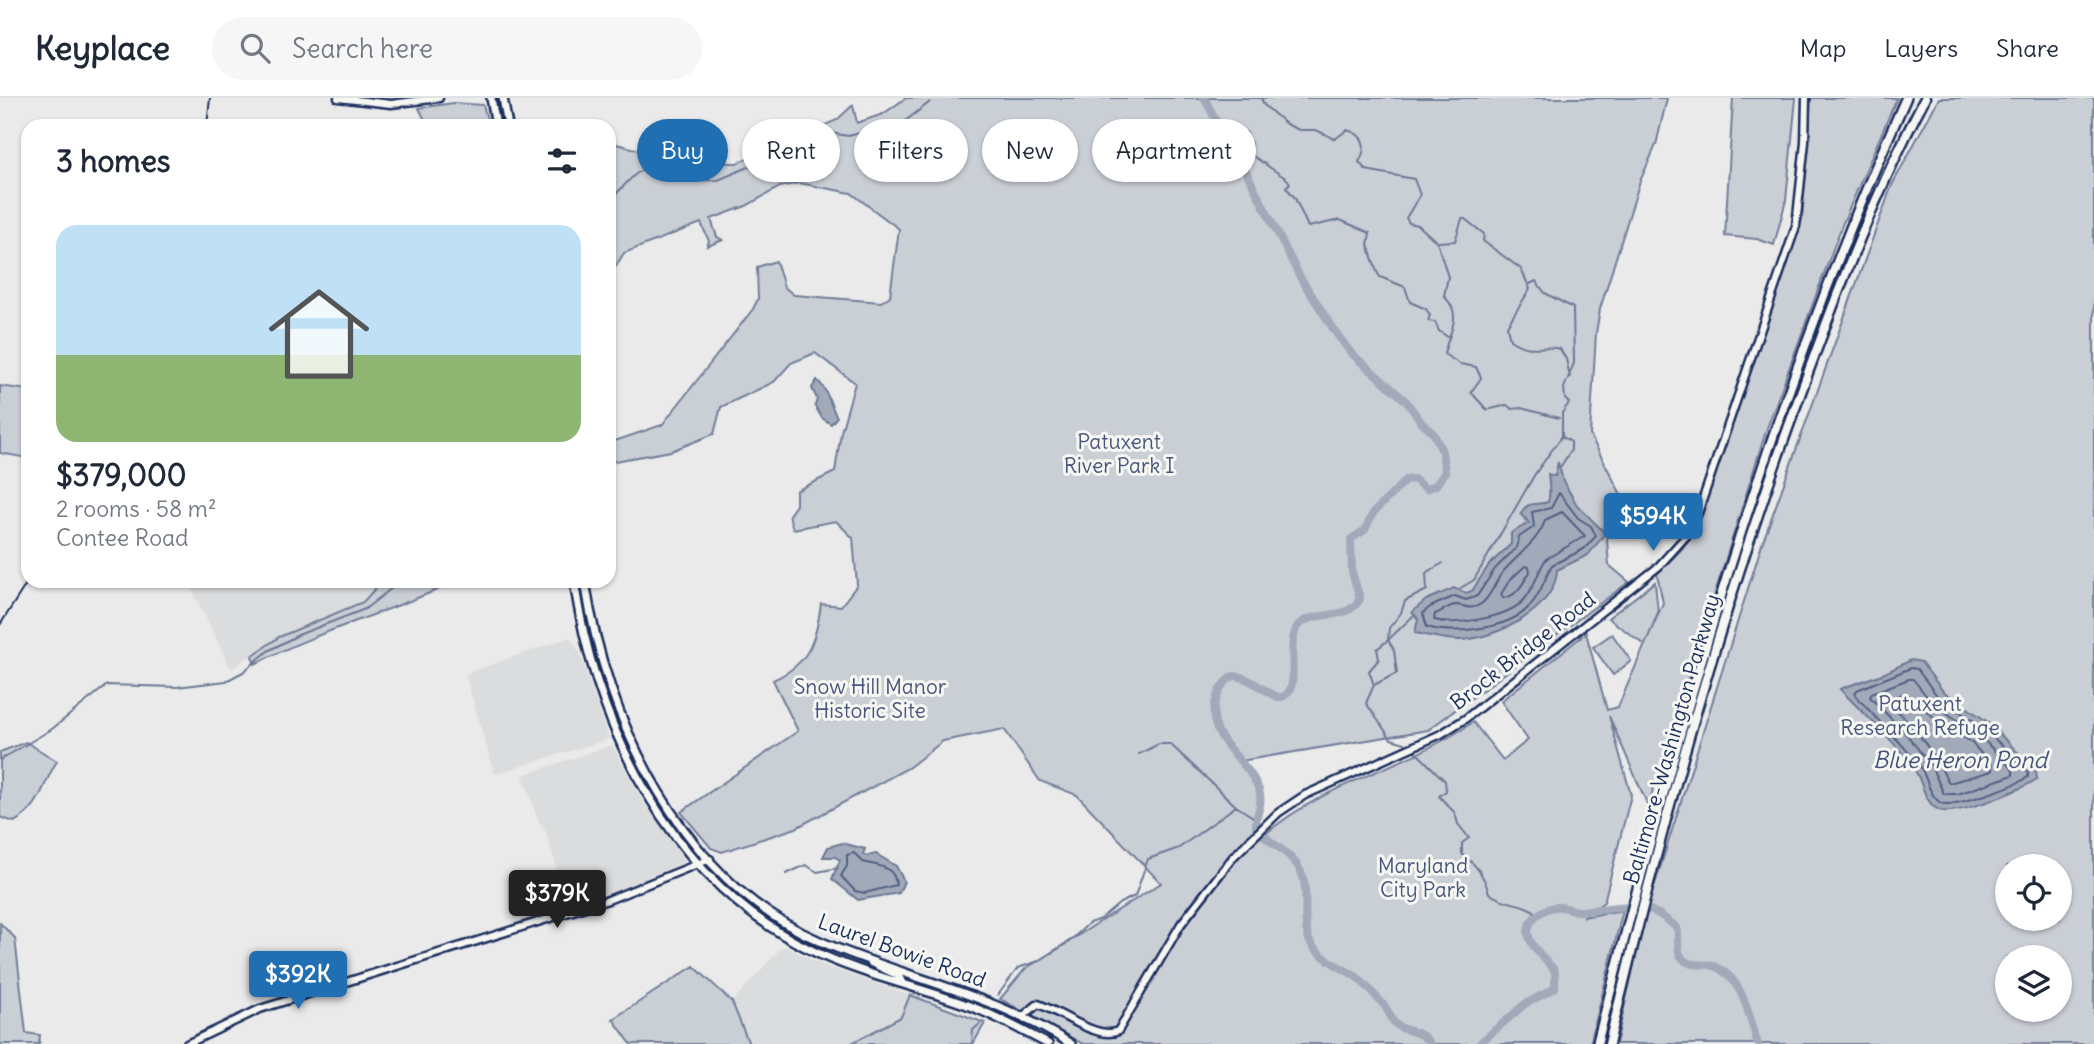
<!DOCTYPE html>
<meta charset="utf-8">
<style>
body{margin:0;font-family:Delius,sans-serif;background:#f6f6f7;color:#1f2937;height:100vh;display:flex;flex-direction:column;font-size:26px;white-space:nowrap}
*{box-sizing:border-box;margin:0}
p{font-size:23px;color:#747a83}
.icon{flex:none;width:38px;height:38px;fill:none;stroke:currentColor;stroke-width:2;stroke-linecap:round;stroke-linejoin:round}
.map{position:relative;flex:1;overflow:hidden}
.panel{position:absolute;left:21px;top:21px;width:595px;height:469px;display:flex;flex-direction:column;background:#fff;border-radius:21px;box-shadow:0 2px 5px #0004}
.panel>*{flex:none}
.top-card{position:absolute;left:637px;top:21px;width:665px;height:63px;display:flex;gap:14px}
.fabs{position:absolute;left:1995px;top:756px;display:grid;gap:14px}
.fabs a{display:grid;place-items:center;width:77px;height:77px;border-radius:50%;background:#fff;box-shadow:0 2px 5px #0004;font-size:35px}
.price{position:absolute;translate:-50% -60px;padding:0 16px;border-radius:7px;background:#1f6fb2;color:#fff;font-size:23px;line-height:46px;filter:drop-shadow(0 2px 4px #0008)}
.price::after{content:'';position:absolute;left:50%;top:42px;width:21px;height:16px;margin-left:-10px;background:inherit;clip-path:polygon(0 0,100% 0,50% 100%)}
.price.current{background:#222;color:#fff}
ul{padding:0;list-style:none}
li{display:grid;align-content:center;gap:14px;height:371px;padding:0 35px}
li span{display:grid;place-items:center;height:217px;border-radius:21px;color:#555}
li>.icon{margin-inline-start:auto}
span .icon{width:126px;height:126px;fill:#fffc;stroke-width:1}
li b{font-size:30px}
h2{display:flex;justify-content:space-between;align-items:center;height:84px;padding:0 35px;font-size:30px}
.pill{padding:0 24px;border-radius:32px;background:#fff;box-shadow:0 2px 5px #0004;font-size:24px;line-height:63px}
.pill.current{background:#1f6fb2;color:#fff}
header{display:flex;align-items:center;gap:42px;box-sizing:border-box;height:98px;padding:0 35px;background:#fff;border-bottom:2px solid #e0e1e3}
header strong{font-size:33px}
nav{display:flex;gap:38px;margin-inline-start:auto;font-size:24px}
.search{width:490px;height:63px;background:#f6f6f7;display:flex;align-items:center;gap:18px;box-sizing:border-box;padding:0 24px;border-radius:38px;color:#747a83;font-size:26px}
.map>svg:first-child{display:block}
</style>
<header>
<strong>Keyplace</strong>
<div class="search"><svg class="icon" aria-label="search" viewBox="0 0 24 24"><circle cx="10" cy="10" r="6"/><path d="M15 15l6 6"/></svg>Search here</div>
<nav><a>Map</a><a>Layers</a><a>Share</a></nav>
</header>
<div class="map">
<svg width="2094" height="946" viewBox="0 0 2094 946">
<rect width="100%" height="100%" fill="#e9eae9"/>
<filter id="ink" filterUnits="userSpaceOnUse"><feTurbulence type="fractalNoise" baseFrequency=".0143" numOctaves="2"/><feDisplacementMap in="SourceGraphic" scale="14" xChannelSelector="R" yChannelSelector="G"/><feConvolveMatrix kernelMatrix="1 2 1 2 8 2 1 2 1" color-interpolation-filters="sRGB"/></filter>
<g filter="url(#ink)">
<!-- built -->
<path fill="#dadcde" d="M 188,483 L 382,483 L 363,504 L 279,539 L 231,571 Z
M 570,539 L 580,556 L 609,641 L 495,676 L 465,576 Z
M 612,647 L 644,705 L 686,760 L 683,766 L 634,787 L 569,809 L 545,732 L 538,722 L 523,677 Z
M 783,848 L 825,868 L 910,897 L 901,919 L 850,946 L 749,946 L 732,904 Z"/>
<!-- green -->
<path fill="#caced5" stroke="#727e9a" stroke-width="2" fill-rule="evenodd" d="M 906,0 L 1667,0 L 1656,47 L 1640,83 L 1600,211 L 1596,235 L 1590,337 L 1626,406 L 1606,429 L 1609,467 L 1629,484 L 1428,632 L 1240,663 C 1259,692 1266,690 1255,726 L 1263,738 C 1327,682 1406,671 1473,624 L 1503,662 L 1528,642 L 1501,603 L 1586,535 L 1607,612 L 1618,609 L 1663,505 L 1657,476 L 1682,451 L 1698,426 L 1802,122 L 1811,0 L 1897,0 L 1842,127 L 1767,330 L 1648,708 L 1609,618 L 1631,697 L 1604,804 L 1583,819 L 1623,812 L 1590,946 L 1083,946 L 1000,901 L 1025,871 L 1161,785 L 1077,697 L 1040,683 L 1004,631 L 943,643 L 908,670 L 796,730 L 722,754 L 711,750 L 681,714 L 798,633 L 773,582 C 809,566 816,543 821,506 L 841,508 L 857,487 L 853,440 L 836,423 L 793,431 L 789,417 L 796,407 L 796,393 L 835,374 L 841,334 L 855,285 L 815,255 L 791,265 L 774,284 L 721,309 L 714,336 L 671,353 L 609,364 L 609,345 L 662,327 L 753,211 L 758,201 L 757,169 L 776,163 L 784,189 L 794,197 L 881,204 L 890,198 L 899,131 L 851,95 L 799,85 L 780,89 L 746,108 L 711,121 L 717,139 L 723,142 L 707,148 L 709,143 L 701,125 L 624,155 L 609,179 L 609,44 L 685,64 L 737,65 L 837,22 L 853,7 L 857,25 L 883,16 Z
M 1733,0 L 1796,0 L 1786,102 L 1774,147 L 1757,141 L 1725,138 Z
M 1939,0 L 2094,0 L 2094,946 L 1616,946 L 1645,818 L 1762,446 L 1892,87 ZM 2007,768 L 2060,768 L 2060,821 L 2007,821 ZM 2007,859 L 2060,859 L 2060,912 L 2007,912 Z
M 453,5 L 483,7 L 489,28 L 428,28 L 419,10 Z
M 0,288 L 28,292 L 28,360 L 0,355 Z
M 382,483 L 450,483 L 451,486 C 386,515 318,533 255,566 L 252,558 L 279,539 L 363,504 Z
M 1655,484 L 1658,514 L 1645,547 L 1608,520 Z
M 1612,536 L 1631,563 L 1613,577 L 1593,549 Z
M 26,644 L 57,663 C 42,687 41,710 14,724 L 0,719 L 0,654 Z
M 0,825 L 15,840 L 26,935 L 40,937 L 39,946 L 0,946 Z
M 694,868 L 732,904 L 749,946 L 631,946 L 613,921 Z
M 910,897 L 985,925 L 973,946 L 850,946 L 901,919 Z"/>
<!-- water -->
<path fill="#a2aaba" stroke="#6c7995" stroke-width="2" d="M 817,282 C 829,293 829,306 837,319 L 831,326 L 822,320 L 815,308 L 817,301 L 812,290 Z
M 1558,364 L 1563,383 L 1577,407 L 1603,433 L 1604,437 L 1588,457 L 1557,472 C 1556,512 1495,541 1459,542 C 1444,542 1429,537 1415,535 L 1418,521 L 1412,514 L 1426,502 L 1454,490 L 1466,495 L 1472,493 L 1489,467 L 1511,446 L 1511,435 L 1529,425 L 1521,416 C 1527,402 1536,408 1548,404 C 1551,396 1549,385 1548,376 L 1555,378 Z
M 1911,562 L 1921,564 L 1943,593 L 1988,624 L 2036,673 L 2037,681 C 2021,692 1953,721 1937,711 C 1924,703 1923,686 1916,674 C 1896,643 1865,618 1840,591 L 1885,575 Z
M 842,745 L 865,751 L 863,756 L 866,758 L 876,756 L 896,768 L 904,783 L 899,795 L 858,802 L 832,781 L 840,762 L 835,759 L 823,759 L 828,749 Z"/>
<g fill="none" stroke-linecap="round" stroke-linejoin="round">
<!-- shore -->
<path stroke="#516083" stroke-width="2" d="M 1559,395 L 1578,420 L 1591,428 L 1596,438 L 1584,451 L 1552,467 C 1544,481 1542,495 1529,509 C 1509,531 1453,537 1427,529 L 1423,515 L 1430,509 L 1455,498 L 1466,502 L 1477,498 L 1495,471 L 1516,450 L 1519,439 L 1534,429 L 1532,414 L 1551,410 Z
M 1562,414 L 1585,438 L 1546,461 C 1537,474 1535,491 1523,503 C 1506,520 1456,528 1434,522 L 1435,516 C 1440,514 1449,508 1455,507 C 1464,507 1471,513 1481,506 C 1491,499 1495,484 1502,475 C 1515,459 1540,442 1545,422 Z
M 1525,468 L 1529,469 L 1530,474 C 1523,485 1517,499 1503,500 L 1501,496 L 1510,482 Z
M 1911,570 L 1917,571 L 1938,599 L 1984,630 L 2028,674 L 2028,679 C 2017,687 1952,711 1941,705 C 1929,698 1927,679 1920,668 C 1900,642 1875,621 1855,596 L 1857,592 Z
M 1909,581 L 1913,581 L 1932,605 L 1978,636 L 2013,672 L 2013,677 L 1958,696 L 1944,696 L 1931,668 L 1908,638 L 1870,599 L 1872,595 Z
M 1905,595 L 1943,627 L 1971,644 L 1992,668 L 1992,673 L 1949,685 C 1932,652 1917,632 1891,606 L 1892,601 Z
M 854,755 L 863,764 C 877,768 895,767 896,787 L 865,795 L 855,793 L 841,778 L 847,768 L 847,757 Z"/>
<!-- stream -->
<path stroke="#6c7995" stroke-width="2" d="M 1261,0 L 1264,7 L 1286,26 L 1299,32 L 1316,32 L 1335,41 L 1347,32 C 1366,37 1367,50 1359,64 L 1366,72 L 1414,81 L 1420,97 L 1406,120 L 1409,125 L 1418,127 L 1437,144 L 1448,179 L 1444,198 C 1464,218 1449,233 1444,256 L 1460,266 L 1476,269 L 1481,280 L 1471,294 L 1487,312 L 1507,307 L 1512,311 L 1521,310 L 1559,320
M 1222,28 L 1229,27 L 1247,35 L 1246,41 L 1251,45 L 1250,56 L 1287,81 L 1290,85 L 1286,89 L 1295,100 L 1308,129 L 1340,122 L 1370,135 L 1368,147 L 1377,174 L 1380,179 L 1405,189 L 1410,204 L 1426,211 L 1430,217 L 1428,223 L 1435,224 L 1439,233 L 1449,240
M 609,102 C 625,90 634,70 656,67 L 682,83 L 718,82 L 758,65 L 787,58 L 831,35 L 848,38 L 904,24 L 930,4
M 1438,144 L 1455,143 L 1462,121 L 1465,121 L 1484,136 L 1483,143 L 1521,171 L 1530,191 L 1507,228 L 1510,242 C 1531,256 1539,246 1560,251 L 1566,261 L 1570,279
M 1561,368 L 1571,352 L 1571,344 L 1563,339
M 1459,491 L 1474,482 L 1535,376 L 1562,338 L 1562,315 L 1569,305 L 1565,301 L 1564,290 L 1574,265 L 1573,210 L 1545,195 L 1536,183 L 1530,186
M 1374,587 L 1397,575 L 1394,552 L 1388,542 L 1413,518
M 1405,645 L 1391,641 L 1366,605 L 1374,587 L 1369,573 L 1379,561 L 1377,551 L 1388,542 L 1389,530 L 1401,515 L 1405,503 L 1427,492 L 1426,475 L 1443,465
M 1414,652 L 1445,683 L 1446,693 L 1439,698 L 1455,715 L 1458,726 L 1469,740 L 1462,745 L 1462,756 C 1477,767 1484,778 1489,795 C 1504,807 1525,804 1538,816
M 1139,656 L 1159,646 L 1170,646 L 1236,708
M 0,662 L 52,631 L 107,587 L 177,589 L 226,583 L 243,574 L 268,553 L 298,537 L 365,511 L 401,483
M 786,776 L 806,767 L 817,774 L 838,770
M 998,897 L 1018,870 L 1039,863 L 1069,844 L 1089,825 L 1101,821 L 1120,805 L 1135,798 L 1148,761 L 1179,750 L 1236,708 L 1256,721
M 972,946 L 973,932 L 981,925"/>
<!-- river -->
<path stroke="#a2aaba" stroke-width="8" d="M 1204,0 C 1216,20 1223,41 1238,58 L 1300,179 L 1336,235 L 1351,255 L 1406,303 L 1422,325 L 1434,336 L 1442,353 L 1445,374 L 1436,387 L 1426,391 L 1414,381 L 1406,382 L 1373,415 L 1365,432 L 1351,441 L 1352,474 L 1360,501 C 1347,524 1317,511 1298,527 C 1284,551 1303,591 1282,599 C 1274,602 1250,577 1233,578 C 1224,583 1220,590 1217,599 C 1201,640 1247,658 1259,692 C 1264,707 1255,716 1256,729 C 1271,749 1294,753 1303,779 C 1310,801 1298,835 1316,852 C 1327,863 1340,869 1352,876 C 1363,882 1374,897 1383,906 C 1390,913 1390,923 1398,928 C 1410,935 1423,933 1430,946
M 1479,946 L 1525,906 L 1555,890 L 1555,873 C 1544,859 1515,838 1535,819 C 1541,813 1552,808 1560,809 C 1568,809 1573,814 1581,813 C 1623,810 1643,798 1677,830 C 1680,840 1675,853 1683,861 C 1692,870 1703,864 1714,868 C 1744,880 1749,919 1758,946"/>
<defs>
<path id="secondary" d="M 338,0 L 391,6 L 439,0
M 1022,919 L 1038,906 C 1058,912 1098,943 1118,933 L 1181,826 L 1234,758 L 1278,715 L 1305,697 L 1441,636 L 1465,621 L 1658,469 L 1687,437 L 1698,415 L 1796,128 L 1805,44 L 1806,0
M 187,946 L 260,911 L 608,802 L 710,761"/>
<path id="primary" d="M 491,0 L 496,28
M 503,0 L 508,28
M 574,483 C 596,631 671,784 811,852 C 860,876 916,888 967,907 C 995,917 1021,932 1048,946
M 585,483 C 606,624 682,785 822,844 C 905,880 994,896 1071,946
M 870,864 L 898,877 L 902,885"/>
<path id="highway" d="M 1597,946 C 1679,624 1769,304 1906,0
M 1609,946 C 1659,735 1717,526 1791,322 C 1830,213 1871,103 1925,0"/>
</defs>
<!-- secondary casing -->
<use href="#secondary" stroke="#1b2f5e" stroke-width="11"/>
<!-- primary casing -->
<use href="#primary" stroke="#1b2f5e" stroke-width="12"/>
<!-- highway casing -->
<use href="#highway" stroke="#1b2f5e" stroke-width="13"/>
<!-- secondary -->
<use href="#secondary" stroke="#f6f6f2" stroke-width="6"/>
<!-- primary -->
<use href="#primary" stroke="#f6f6f2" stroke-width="7"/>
<!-- highway -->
<use href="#highway" stroke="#f6f6f2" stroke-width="8"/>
<!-- rail -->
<path stroke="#1b2f5e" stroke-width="2" d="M 207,28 L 210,0
M 0,527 L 28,483"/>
</g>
</g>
<g text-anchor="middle" stroke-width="6" stroke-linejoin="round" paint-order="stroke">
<!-- park labels -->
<g font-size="21" fill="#47577c" stroke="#f6f6f2">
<text x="1119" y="351">Patuxent<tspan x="1119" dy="24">River Park I</tspan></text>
<text x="870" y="596">Snow Hill Manor<tspan x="870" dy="24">Historic Site</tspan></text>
<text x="1920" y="613">Patuxent<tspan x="1920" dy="24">Research Refuge</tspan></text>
<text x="1423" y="775">Maryland<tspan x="1423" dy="24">City Park</tspan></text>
</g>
<!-- street labels -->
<g font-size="21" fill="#1b2f5e" stroke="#f6f6f2">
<text transform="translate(1523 553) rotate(-38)" y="7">Brock Bridge Road</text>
<text transform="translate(1672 641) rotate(-74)" y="7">Baltimore-Washington Parkway</text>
<text transform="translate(902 853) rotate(20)" y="7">Laurel Bowie Road</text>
</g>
<!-- water labels -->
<g font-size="23" font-style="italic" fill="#44547a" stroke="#f6f6f2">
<text x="1960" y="670">Blue Heron Pond</text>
</g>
</g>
</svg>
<div class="fabs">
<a><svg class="icon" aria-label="locate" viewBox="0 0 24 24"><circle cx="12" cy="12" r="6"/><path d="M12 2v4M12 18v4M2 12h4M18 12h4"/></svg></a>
<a><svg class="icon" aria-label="layers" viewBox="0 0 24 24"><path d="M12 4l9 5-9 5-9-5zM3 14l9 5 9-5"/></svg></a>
</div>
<b class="price" style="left:1653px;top:455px">$594K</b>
<b class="price current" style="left:557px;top:832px">$379K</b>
<b class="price" style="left:298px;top:913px">$392K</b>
<div class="top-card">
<a class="pill current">Buy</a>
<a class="pill">Rent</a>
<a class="pill">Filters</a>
<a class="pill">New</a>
<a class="pill">Apartment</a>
</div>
<section class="panel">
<h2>3 homes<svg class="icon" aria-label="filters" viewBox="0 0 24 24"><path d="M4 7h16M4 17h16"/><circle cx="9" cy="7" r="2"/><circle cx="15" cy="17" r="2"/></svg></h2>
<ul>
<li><span style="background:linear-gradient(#bfe0f5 60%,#8fb573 0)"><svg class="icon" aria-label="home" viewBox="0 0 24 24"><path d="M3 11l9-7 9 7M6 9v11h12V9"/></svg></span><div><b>$379,000</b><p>2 rooms · 58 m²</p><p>Contee Road</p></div></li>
</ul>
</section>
</div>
